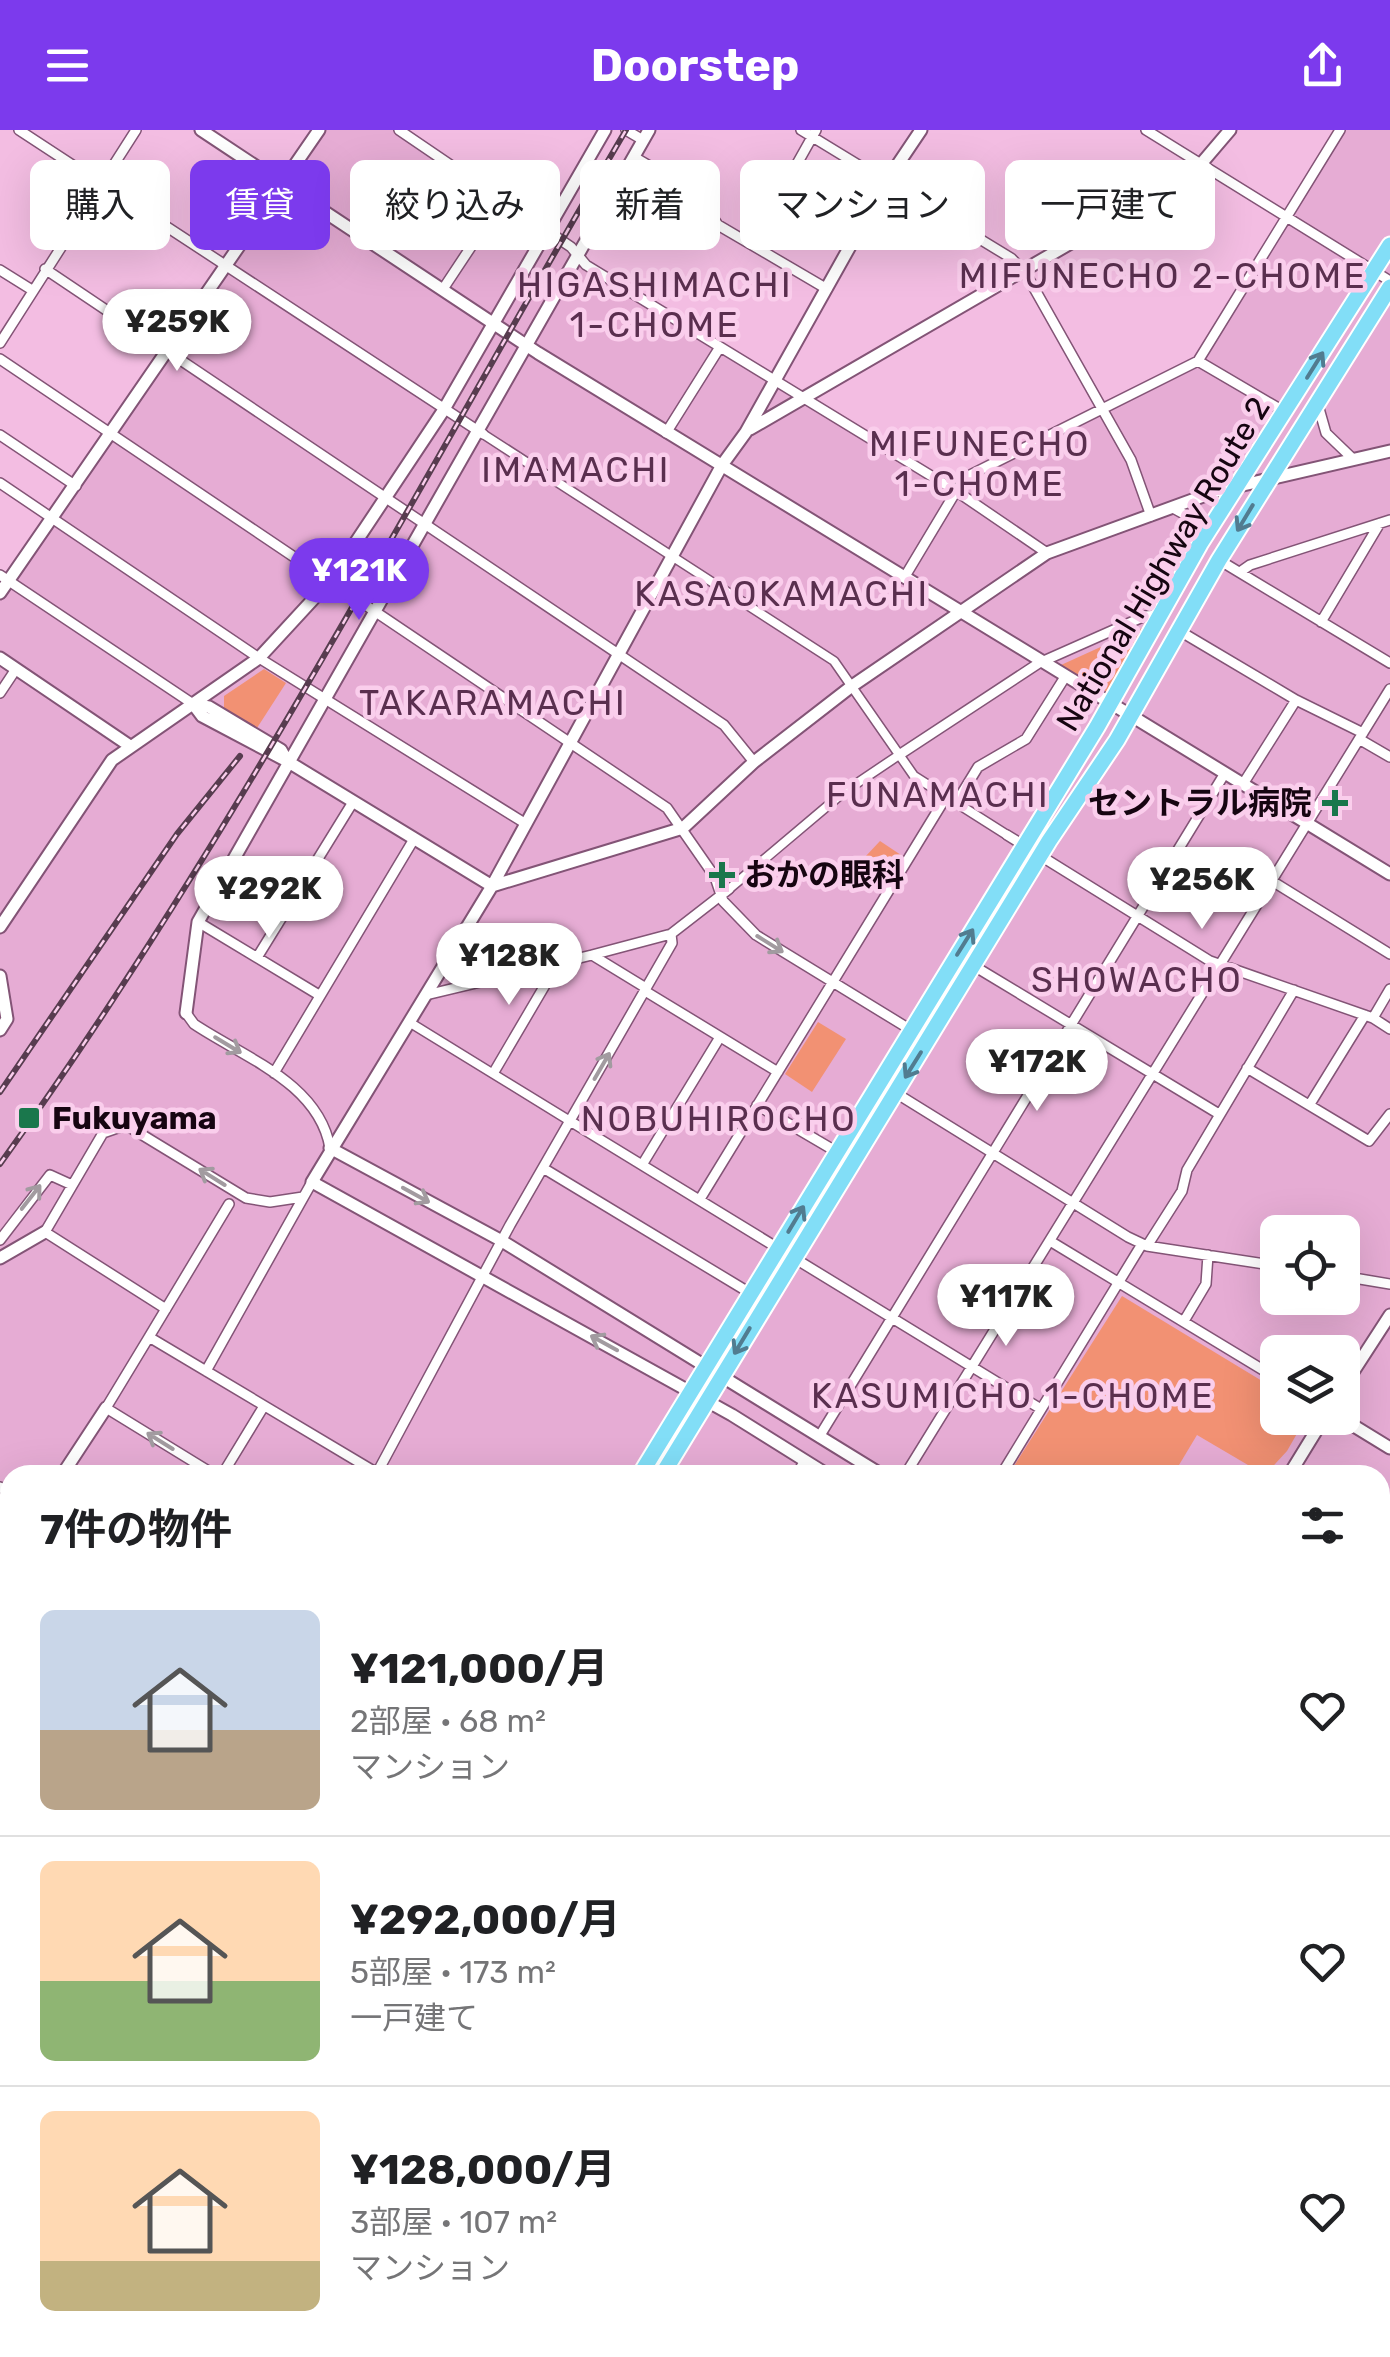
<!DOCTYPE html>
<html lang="ja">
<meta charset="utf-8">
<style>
body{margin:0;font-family:Rubik,"Noto Sans JP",sans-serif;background:#f6f6f6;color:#202124;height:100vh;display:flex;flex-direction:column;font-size:38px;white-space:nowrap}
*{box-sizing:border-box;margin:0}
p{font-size:32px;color:#757577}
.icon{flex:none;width:55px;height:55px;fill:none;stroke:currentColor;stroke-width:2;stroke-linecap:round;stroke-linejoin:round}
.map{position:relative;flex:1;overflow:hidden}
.panel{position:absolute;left:0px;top:1335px;width:1390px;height:892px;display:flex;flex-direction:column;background:#fff;border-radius:30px 30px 0 0;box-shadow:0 10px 40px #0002}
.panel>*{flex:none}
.top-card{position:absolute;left:30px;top:30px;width:1330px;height:90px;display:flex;gap:20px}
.buttons{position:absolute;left:1260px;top:1085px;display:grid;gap:20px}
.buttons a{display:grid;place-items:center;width:100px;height:100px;border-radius:15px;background:#fff;box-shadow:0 10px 40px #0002;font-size:50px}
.price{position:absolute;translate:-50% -85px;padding:0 22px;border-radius:35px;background:#fff;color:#222;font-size:32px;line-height:65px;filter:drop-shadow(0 2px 5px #0008)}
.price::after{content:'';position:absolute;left:50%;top:60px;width:30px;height:22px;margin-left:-15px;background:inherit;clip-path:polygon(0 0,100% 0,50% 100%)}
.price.current{background:#7c3aed;color:#fff}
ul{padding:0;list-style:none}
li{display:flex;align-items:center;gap:30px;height:250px;padding:0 40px}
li+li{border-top:2px solid #e0e0e0}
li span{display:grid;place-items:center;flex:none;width:280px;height:200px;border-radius:15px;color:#555}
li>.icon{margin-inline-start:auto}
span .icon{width:120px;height:120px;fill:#fffc;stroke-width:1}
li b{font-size:42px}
h2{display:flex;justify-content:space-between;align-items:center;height:120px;padding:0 40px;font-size:42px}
.tag{padding:0 35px;border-radius:15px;background:#fff;box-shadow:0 10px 40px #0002;font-size:35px;line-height:90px}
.tag.current{background:#7c3aed;color:#fff}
header{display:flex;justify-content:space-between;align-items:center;height:130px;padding:0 40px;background:#7c3aed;color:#fff;font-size:45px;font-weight:700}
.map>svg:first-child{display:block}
</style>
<header><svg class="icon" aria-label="menu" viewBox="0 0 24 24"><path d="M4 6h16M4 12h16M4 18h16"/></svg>Doorstep<svg class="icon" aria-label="share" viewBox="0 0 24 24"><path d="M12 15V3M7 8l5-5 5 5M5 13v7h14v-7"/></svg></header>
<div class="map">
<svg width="1390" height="2227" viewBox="0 0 1390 2227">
<rect width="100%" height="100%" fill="#f3bde2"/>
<!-- built -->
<path fill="#e6acd4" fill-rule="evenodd" d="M 318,0 L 396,0 L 588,129 L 952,357 L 1196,235 L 1345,0 L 1390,0 L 1390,1814 L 1380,1808 L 1380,1345 L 10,1345 L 10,1865 L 0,1859 L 0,899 L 6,890 L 0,854 L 0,465 ZM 1278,1102 L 1342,1102 L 1342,1168 L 1278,1168 ZM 1278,1222 L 1342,1222 L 1342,1288 L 1278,1288 Z"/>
<!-- green -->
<path fill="#f29173" d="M 1149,495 L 1106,566 L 1061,535 Z
M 264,539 L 286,553 L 257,598 L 224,579 L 224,566 Z
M 880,711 L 904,727 L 895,744 L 865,727 Z
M 818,892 L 846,909 L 812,962 L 785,944 Z
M 1122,1166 L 1277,1260 L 1278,1288 L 1306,1288 L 1287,1321 L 1265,1345 L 1197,1305 L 1173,1345 L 1027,1345 L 1014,1336 Z"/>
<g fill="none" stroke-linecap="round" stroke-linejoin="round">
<defs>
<path id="pedestrian" d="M 483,304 L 834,531 L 914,646 L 1007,705
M 729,759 L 844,662 L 899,625
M 409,892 L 570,991"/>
<path id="minor" d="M 19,0 L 483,304
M 399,0 L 571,117 L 586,135 L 956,361 L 1047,423
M 626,0 L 643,10
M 801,0 L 1011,128 L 1025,142 L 1131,330 L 1151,386
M 1146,0 L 1390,151
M 634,27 L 697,64 L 718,95 L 827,159
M 752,114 L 816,0
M 45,139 L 724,595 L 754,632
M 0,140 L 32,160
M 443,159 L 502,70
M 0,213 L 136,0
M 0,229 L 667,678 L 715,747 L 723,771 L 756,805 L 911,900
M 1198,231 L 1285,282
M 1318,275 L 1326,303 L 1353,329
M 666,303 L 720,217
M 0,305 L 76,356
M 0,353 L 259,528 L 523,692
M 1173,378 L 1195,390 L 1200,412
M 1219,430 L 1390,533
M 1240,442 L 1250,435 L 1390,390
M 0,445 L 193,574
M 904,448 L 964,348 L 1198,231 L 1340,0
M 1321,492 L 1380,393
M 1178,500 L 1296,570
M 0,563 L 16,539
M 1359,609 L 1390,627
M 899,625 L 1039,533 L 1145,486 L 1159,485
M 1243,654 L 1296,570 L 1363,603
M 956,673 L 978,637 L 1026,609 L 1065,547
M 1007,705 L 1210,831 L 1373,888 L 1390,899
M 1272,751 L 1390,824
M 198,792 L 319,865
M 592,825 L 671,804 L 729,759
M 258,826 L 353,672
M 974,836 L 1219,984
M 645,861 L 778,942
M 426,865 L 592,825 L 646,858
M 186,883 L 194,894 C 243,927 319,953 330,1018
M 1373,888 L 1390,859
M 1247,938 L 1369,1011 L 1390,984
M 494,942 L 558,833
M 274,943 L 414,709
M 878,952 L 1128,1107 L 1147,1116 L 1278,1136
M 1310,974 L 1365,885
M 757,975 L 837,1022
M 570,991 L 1041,1279
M 642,1035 L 720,907
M 543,1038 L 750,1163
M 700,1069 L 946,667
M 0,1110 L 50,1045 L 72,1055
M 1050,1111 L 1278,1249
M 1147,1116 L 1182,1061 L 1187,1040 L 1294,860
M 1342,1146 L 1390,1154
M 166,1179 L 45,1102 L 103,1003 L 126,995 L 246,1068 L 270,1072 L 303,1067
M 1184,1191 L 1206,1154 L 1208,1125
M 149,1207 L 229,1074
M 206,1241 L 312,1052
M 819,1307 L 1225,643
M 215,1345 L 106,1278 L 149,1207 L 377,1343 L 510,1095 L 672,813 L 671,804
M 222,1345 L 264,1276
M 796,1345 L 805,1331
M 905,1345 L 1390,559
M 1001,1345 L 1142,1114
M 0,1357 L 10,1363
M 1380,1395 L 1390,1378
M 0,1488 L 10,1494
M 1380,1532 L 1390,1538
M 1380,1584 L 1390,1589
M 0,1691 L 10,1676
M 1380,1710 L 1390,1694
M 1380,1806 L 1390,1812
M 1380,1929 L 1390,1913
M 0,2029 L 10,2019
M 1380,2060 L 1390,2067
M 1380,2111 L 1390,2095
M 0,2126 L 10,2116
M 1380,2128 L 1390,2198
M 0,2188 L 10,2194
M 0,2218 L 10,2208
M 48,2218 L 64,2227
M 726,2218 L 730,2227
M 781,2218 L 783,2227
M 976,2218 L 986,2226 L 1058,2218
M 1120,2218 L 1121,2227
M 105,2227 L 114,2218
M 224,2227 L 233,2218
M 498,2227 L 506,2218
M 961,2227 L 971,2218"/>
<path id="tertiary" d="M 201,0 L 538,223 L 1390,744
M 750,299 L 1195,41 L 1230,0
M 0,463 L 319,0
M 0,528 L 130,616
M 193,574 L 202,586 L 287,631 L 492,756 L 683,698 L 754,632 L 852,556 L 1047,423 L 1217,361 L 1390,321
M 193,574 L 209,577 L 281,620 L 287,631
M 0,797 L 112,630 L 259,528 L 330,451 L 443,281 L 605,0
M 0,846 L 7,889 L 0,900
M 186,883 L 198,792 L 649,0
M 330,1018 L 502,1111 L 882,1345
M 0,1128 L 45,1102
M 1342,1259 L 1390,1185
M 1341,1288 L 1390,1318
M 62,1345 L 106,1278
M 376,1345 L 377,1343
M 828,1345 L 732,1285 L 312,1052 L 492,756 L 722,335 L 746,302 L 886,52 L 921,0
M 1289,1345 L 1324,1288
M 0,1441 L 10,1425
M 0,1570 L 10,1580
M 1380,1657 L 1390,1664
M 1380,1684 L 1390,1690
M 0,1704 L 10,1710
M 0,1858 L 10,1863
M 0,1973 L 10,1979
M 398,2218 L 413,2227
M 589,2218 L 603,2227
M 700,2227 L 706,2218"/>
<path id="trunk" d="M 640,1345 L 1097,597 L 1200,414 L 1390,115
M 662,1345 L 1049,711 L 1117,610 L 1219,430 L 1390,157
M 0,1890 L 10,1882
M 0,1912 L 10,1904"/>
</defs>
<!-- pedestrian casing -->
<use href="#pedestrian" stroke="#835476" stroke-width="11"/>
<!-- minor casing -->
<use href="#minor" stroke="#835476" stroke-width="12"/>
<!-- tertiary casing -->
<use href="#tertiary" stroke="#835476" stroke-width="15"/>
<!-- trunk casing -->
<use href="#trunk" stroke="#fff" stroke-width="19"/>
<!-- pedestrian -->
<use href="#pedestrian" stroke="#fff" stroke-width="8"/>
<!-- minor -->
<use href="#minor" stroke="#fff" stroke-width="9"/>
<!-- tertiary -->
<use href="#tertiary" stroke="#fff" stroke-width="11"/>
<!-- trunk -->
<use href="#trunk" stroke="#82def7" stroke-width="15"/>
<defs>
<path id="rail" d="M 0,962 L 177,704 L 240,626
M 0,1034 C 236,707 422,347 626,0"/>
</defs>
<!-- rail casing -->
<use href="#rail" stroke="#573c4f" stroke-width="6"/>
<!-- rail -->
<use href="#rail" stroke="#faceec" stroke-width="2.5" stroke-dasharray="8" stroke-linecap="butt"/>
</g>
<!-- one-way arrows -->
<defs><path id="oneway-shaft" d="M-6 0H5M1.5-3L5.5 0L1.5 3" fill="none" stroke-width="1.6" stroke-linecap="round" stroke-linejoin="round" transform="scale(2.5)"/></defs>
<g stroke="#517c90">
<use href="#oneway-shaft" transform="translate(1315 235) rotate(-58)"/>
<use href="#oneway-shaft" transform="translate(1245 388) rotate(121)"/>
<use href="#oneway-shaft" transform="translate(965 812) rotate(-58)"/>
<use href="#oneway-shaft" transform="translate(913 935) rotate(122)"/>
<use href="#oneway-shaft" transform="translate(796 1089) rotate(-59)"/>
<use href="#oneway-shaft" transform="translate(742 1211) rotate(121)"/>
</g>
<g stroke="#a29ba0">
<use href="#oneway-shaft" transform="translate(770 814) rotate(32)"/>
<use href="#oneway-shaft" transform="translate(228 915) rotate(31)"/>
<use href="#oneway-shaft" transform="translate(602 936) rotate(-60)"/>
<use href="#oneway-shaft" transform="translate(212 1047) rotate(-148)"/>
<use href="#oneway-shaft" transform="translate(416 1065) rotate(29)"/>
<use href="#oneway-shaft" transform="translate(31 1067) rotate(-52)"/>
<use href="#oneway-shaft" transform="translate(604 1213) rotate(-151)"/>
<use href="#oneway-shaft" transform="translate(160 1311) rotate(-148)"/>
</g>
<!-- markers -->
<g fill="#1a774c" stroke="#faceec" stroke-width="4">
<path d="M1330 658h10v10h10v10h-10v10h-10v-10h-10v-10h10z"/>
<path d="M717 730h10v10h10v10h-10v10h-10v-10h-10v-10h10z"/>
<rect x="17" y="976" width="24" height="24" rx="5"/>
</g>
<g text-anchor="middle" stroke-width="9" stroke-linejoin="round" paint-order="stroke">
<!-- street labels -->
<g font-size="32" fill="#160511" stroke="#faceec">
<text transform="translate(1163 434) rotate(-59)" y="11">National Highway Route 2</text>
</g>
<!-- poi labels -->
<g font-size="32" font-weight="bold" fill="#160511" stroke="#faceec" text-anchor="start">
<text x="1312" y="684" text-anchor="end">セントラル病院</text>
<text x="744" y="756">おかの眼科</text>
<text x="52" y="999">Fukuyama</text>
</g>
<!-- neighbourhood labels -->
<g font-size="35" letter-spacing="2.5" fill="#5a2f4f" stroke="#faceec">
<text x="1163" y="158">MIFUNECHO 2-CHOME</text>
<text x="655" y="167">HIGASHIMACHI<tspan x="655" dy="40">1-CHOME</tspan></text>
<text x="980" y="326">MIFUNECHO<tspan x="980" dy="40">1-CHOME</tspan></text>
<text x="576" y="352">IMAMACHI</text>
<text x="782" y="476">KASAOKAMACHI</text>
<text x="493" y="585">TAKARAMACHI</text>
<text x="938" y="677">FUNAMACHI</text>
<text x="1137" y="862">SHOWACHO</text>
<text x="719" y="1001">NOBUHIROCHO</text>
<text x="1013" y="1278">KASUMICHO 1-CHOME</text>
</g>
</g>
</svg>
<div class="buttons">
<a><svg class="icon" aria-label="locate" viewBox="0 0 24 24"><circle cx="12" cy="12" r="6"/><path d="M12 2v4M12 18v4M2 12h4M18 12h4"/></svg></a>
<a><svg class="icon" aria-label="layers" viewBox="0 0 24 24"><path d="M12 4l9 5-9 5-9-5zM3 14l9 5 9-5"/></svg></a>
</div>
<b class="price" style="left:177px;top:244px">¥259K</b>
<b class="price current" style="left:359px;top:493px">¥121K</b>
<b class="price" style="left:1202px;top:802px">¥256K</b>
<b class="price" style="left:269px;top:811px">¥292K</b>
<b class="price" style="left:509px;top:878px">¥128K</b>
<b class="price" style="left:1037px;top:984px">¥172K</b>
<b class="price" style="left:1006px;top:1219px">¥117K</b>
<div class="top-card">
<a class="tag">購入</a>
<a class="tag current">賃貸</a>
<a class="tag">絞り込み</a>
<a class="tag">新着</a>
<a class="tag">マンション</a>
<a class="tag">一戸建て</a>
</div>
<section class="panel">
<h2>7件の物件<svg class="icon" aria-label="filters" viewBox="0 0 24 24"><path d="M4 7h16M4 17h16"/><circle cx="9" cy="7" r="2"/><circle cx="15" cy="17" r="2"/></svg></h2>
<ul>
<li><span style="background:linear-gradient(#c9d6e8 60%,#b9a48a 0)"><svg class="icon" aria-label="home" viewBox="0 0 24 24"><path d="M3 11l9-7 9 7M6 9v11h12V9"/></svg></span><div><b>¥121,000/月</b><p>2部屋 · 68 m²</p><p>マンション</p></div><svg class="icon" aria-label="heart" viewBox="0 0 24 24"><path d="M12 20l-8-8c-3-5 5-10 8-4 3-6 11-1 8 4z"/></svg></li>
<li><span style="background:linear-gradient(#ffd9b3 60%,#8fb573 0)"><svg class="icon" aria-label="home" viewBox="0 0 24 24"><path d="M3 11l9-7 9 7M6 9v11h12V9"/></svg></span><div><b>¥292,000/月</b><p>5部屋 · 173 m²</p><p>一戸建て</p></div><svg class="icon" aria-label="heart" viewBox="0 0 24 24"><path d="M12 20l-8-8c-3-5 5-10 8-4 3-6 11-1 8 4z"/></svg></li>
<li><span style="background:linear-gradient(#ffd9b3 75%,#c2b280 0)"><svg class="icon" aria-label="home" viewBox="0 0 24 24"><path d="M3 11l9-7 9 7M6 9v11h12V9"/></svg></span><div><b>¥128,000/月</b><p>3部屋 · 107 m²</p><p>マンション</p></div><svg class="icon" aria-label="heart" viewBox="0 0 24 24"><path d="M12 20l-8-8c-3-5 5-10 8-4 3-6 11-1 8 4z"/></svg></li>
</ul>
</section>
</div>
